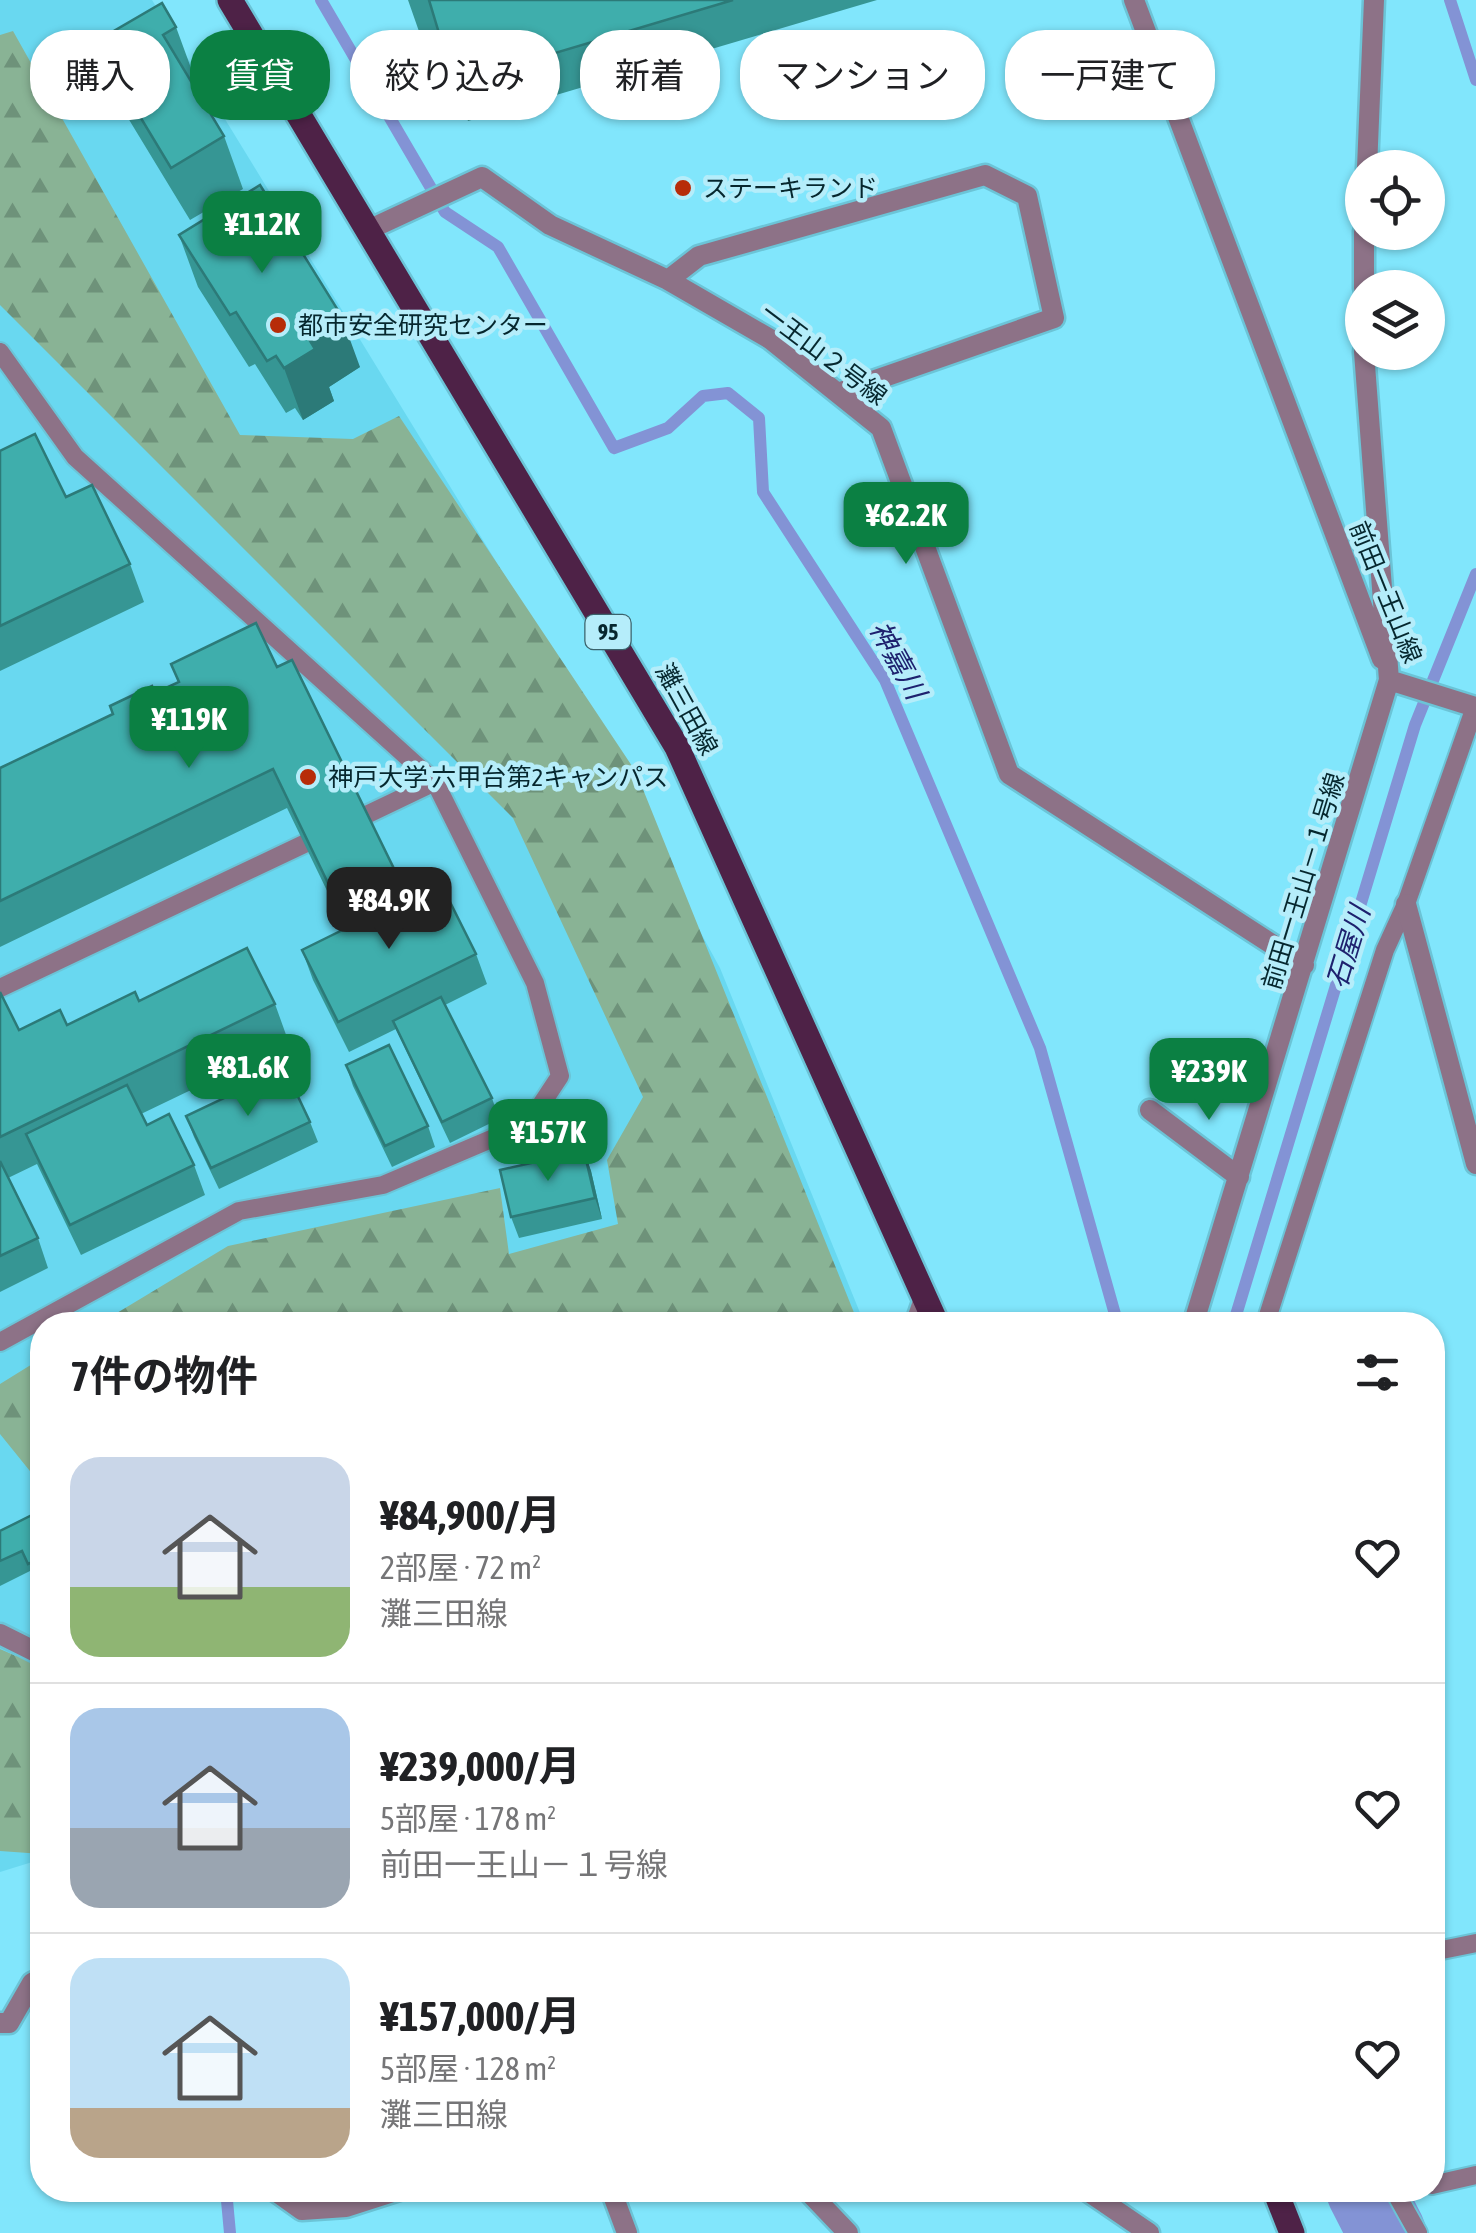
<!DOCTYPE html>
<html lang="ja">
<meta charset="utf-8">
<style>
body{margin:0;font-family:"Asap Condensed","Noto Sans JP",sans-serif;background:#f6f6f6;color:#202124;height:100vh;display:flex;flex-direction:column;font-size:38px;white-space:nowrap}
*{box-sizing:border-box;margin:0}
p{font-size:32px;color:#757577}
.icon{flex:none;width:55px;height:55px;fill:none;stroke:currentColor;stroke-width:2;stroke-linecap:round;stroke-linejoin:round}
.map{position:relative;flex:1;overflow:hidden}
.side{position:absolute;left:30px;top:1312px;width:1415px;height:890px;display:flex;flex-direction:column;background:#fff;border-radius:40px;box-shadow:0 2px 8px #0004}
.side>*{flex:none}
.guide{position:absolute;left:30px;top:30px;width:1418px;height:90px;display:flex;gap:20px}
.tools{position:absolute;left:1345px;top:150px;display:grid;gap:20px}
.tools a{display:grid;place-items:center;width:100px;height:100px;border-radius:50%;background:#fff;box-shadow:0 2px 8px #0004;font-size:50px}
.price{position:absolute;translate:-50% -85px;padding:0 22px;border-radius:20px;background:#0b8043;color:#fff;font-size:32px;line-height:65px;filter:drop-shadow(0 2px 5px #0008)}
.price::after{content:'';position:absolute;left:50%;top:60px;width:30px;height:22px;margin-left:-15px;background:inherit;clip-path:polygon(0 0,100% 0,50% 100%)}
.price.active{background:#222;color:#fff}
ul{padding:0;list-style:none}
li{display:flex;align-items:center;gap:30px;height:250px;padding:0 40px}
li+li{border-top:2px solid #e0e0e0}
li span{display:grid;place-items:center;flex:none;width:280px;height:200px;border-radius:30px;color:#555}
li>.icon{margin-inline-start:auto}
span .icon{width:120px;height:120px;fill:#fffc;stroke-width:1}
li b{font-size:42px}
h2{display:flex;justify-content:space-between;align-items:center;height:120px;padding:0 40px;font-size:42px}
.pill{padding:0 35px;border-radius:40px;background:#fff;box-shadow:0 2px 8px #0004;font-size:35px;line-height:90px}
.pill.active{background:#0b8043;color:#fff}
.map>svg:first-child{display:block}
</style>
<div class="map">
<svg width="1476" height="2233" viewBox="0 0 1476 2233">
<defs>
<pattern id="forest-firs" width="22" height="20" patternUnits="userSpaceOnUse" patternTransform="scale(2.5)"><rect width="22" height="20" fill="#89b395"/><path d="M5 1l3.5 6h-7zM16 11l3.5 6h-7z" fill="#6e927a"/></pattern>
</defs>
<rect width="100%" height="100%" fill="#81e6fc"/>
<!-- built -->
<path fill="#69d8f0" d="M 0,0 L 152,0 L 511,586 L 720,968 L 865,1325 L 42,1325 L 42,1859 L 0,1872 Z"/>
<!-- forest -->
<path fill="url(#forest-firs)" d="M 13,31 L 240,435 L 353,439 L 399,416 L 636,772 L 859,1325 L 97,1325 L 228,1246 L 500,1188 L 509,1254 L 618,1224 L 607,1160 L 643,1097 L 513,818 L 0,305 L 0,35 Z
M 42,1358 L 42,1486 L 0,1434 L 0,1384 Z
M 42,1640 L 42,1854 L 0,1851 L 0,1649 L 16,1656 Z"/>
<g fill="none" stroke-linecap="round" stroke-linejoin="round">
<!-- stream -->
<path stroke="#8393d5" stroke-width="12" d="M 321,0 L 445,212 L 498,247 L 614,448 L 668,428 L 703,396 L 728,393 L 759,418 L 763,492 L 885,680 L 1040,1048 L 1118,1325
M 1450,0 L 1476,80
M 1233,1325 L 1415,725 L 1476,574
M 226,2190 L 230,2233"/>
<!-- river -->
<path stroke="#8393d5" stroke-width="78" d="M 1365,2190 L 1387,2233"/>
<defs>
<path id="service" d="M 0,352 L 75,457 L 435,782 L 535,983 L 560,1076 L 529,1123 L 383,1185 L 239,1211 L 0,1342
M 364,816 L 435,782
M 0,988 L 304,844
M 1265,1325 L 1385,950 L 1406,904 L 1475,707
M 1432,1952 L 1476,1943
M 1432,2185 L 1476,2175
M 1394,2190 L 1418,2233"/>
<path id="minor" d="M 1134,0 L 1382,659
M 1367,168 L 1374,0
M 366,231 L 482,177 L 550,225 L 668,280 L 770,339 L 881,428 L 1009,774 L 1304,965
M 668,280 L 699,256 L 985,175 L 1027,196 L 1054,318 L 838,393
M 1364,288 L 1364,232
M 1389,680 L 1475,707
M 1406,904 L 1476,1164
M 1150,1110 L 1239,1177
M 915,1325 L 925,1296
M 1193,1325 L 1389,680 L 1364,352
M 0,1634 L 42,1655
M 0,2023 L 9,2023 L 32,1983 L 42,1978
M 274,2190 L 302,2210 L 346,2207 L 399,2190
M 611,2190 L 627,2233
M 807,2190 L 848,2233
M 1086,2190 L 1149,2233"/>
<path id="primary" d="M 230,0 L 677,747 L 937,1325
M 1275,2190 L 1292,2233"/>
</defs>
<!-- service casing -->
<use href="#service" stroke="#6bc4d7" stroke-width="22"/>
<!-- minor casing -->
<use href="#minor" stroke="#6bc4d7" stroke-width="25"/>
<!-- primary casing -->
<use href="#primary" stroke="#6bc4d7" stroke-width="30"/>
<!-- service -->
<use href="#service" stroke="#8d7287" stroke-width="18"/>
<!-- minor -->
<use href="#minor" stroke="#8d7287" stroke-width="20"/>
<!-- primary -->
<use href="#primary" stroke="#4e2247" stroke-width="25"/>
</g>
<!-- wall -->
<path fill="#369694" d="M 408,0 L 877,0 L 468,121 L 454,83 L 440,34 L 422,40 Z
M 176,27 L 195,79 L 191,81 L 224,136 L 243,189 L 190,220 L 114,95 L 95,42 Z
M 179,235 L 360,367 L 329,387 L 334,401 L 303,420 L 295,408 L 286,413 L 255,364 L 249,367 L 198,287 Z
M 0,451 L 66,497 L 130,564 L 144,602 L 0,671 Z
M 171,664 L 277,667 L 399,879 L 406,898 L 476,954 L 487,984 L 445,1005 L 492,1098 L 499,1119 L 450,1143 L 396,1029 L 349,1052 L 313,980 L 302,950 L 345,928 L 287,808 L 0,947 L 0,768 L 112,714 L 110,706 L 155,693 L 178,682 Z
M 0,992 L 19,1030 L 67,1025 L 139,1001 L 275,1004 L 289,1043 L 141,1114 L 147,1125 L 194,1165 L 205,1195 L 81,1255 L 37,1164 L 8,1178 L 38,1238 L 48,1268 L 0,1292 Z
M 346,1065 L 428,1126 L 435,1147 L 392,1167 L 353,1086 Z
M 186,1116 L 310,1122 L 318,1142 L 219,1189 L 194,1137 Z
M 584,1151 L 591,1171 L 602,1219 L 519,1238 L 511,1217 Z
M 42,1510 L 42,1565 L 41,1566 L 42,1581 L 36,1584 L 30,1571 L 0,1586 L 0,1531 Z"/>
<!-- shaded-wall -->
<path fill="#2c7a78" d="M 341,315 L 360,367 L 329,387 L 334,401 L 303,420 L 284,368 L 307,336 Z
M 584,1151 L 591,1171 L 602,1219 L 595,1198 Z"/>
<!-- building -->
<path fill="#3faeac" stroke="#2c7a78" stroke-width="2.5" d="M 429,0 L 733,0 L 454,83 Z
M 162,3 L 176,27 L 163,35 L 224,136 L 171,168 L 95,42 Z
M 260,185 L 341,315 L 307,336 L 315,349 L 284,368 L 276,356 L 267,361 L 236,312 L 230,315 L 179,235 Z
M 35,434 L 66,497 L 92,485 L 130,564 L 0,626 L 0,451 Z
M 256,623 L 277,667 L 292,660 L 399,879 L 340,908 L 273,769 L 0,901 L 0,768 L 113,714 L 110,706 L 152,686 L 155,693 L 179,682 L 171,664 Z
M 440,882 L 476,954 L 338,1022 L 302,950 Z
M 247,948 L 275,1004 L 0,1137 L 0,992 L 19,1030 L 60,1010 L 67,1025 L 135,992 L 139,1001 Z
M 441,997 L 492,1098 L 442,1122 L 393,1021 Z
M 389,1045 L 428,1126 L 385,1146 L 346,1065 Z
M 285,1069 L 310,1122 L 211,1168 L 186,1116 Z
M 127,1085 L 147,1125 L 169,1114 L 194,1165 L 70,1225 L 26,1134 Z
M 584,1151 L 595,1198 L 511,1217 L 500,1170 Z
M 0,1161 L 38,1238 L 0,1256 Z
M 42,1510 L 42,1541 L 32,1546 L 39,1559 L 28,1564 L 22,1551 L 0,1561 L 0,1531 Z"/>
<!-- markers -->
<g fill="#b72c09" stroke="#b5edfa" stroke-width="4">
<circle cx="683" cy="188" r="10"/>
<circle cx="278" cy="325" r="10"/>
<circle cx="308" cy="777" r="10"/>
</g>
<g text-anchor="middle" stroke-width="9" stroke-linejoin="round" paint-order="stroke">
<!-- shield labels -->
<rect fill="#b5edfa" stroke="#3a626b" stroke-width="2.5" x="585.5" y="615" width="45" height="34" rx="8"/>
<g font-size="22" font-weight="bold" fill="#06272e">
<text x="608" y="640">95</text>
</g>
<!-- poi labels -->
<g font-size="25" fill="#06272e" stroke="#b5edfa" text-anchor="start">
<text x="703" y="197">ステーキランド</text>
<text x="298" y="334">都市安全研究センター</text>
<text x="328" y="786">神戸大学 六甲台第2キャンパス</text>
</g>
<!-- street labels -->
<g font-size="25" fill="#06272e" stroke="#b5edfa">
<text transform="translate(824 354) rotate(37)" y="9">一王山２号線</text>
<text transform="translate(1386 592) rotate(68)" y="9">前田一王山線</text>
<text transform="translate(687 709) rotate(61)" y="9">灘三田線</text>
<text transform="translate(1303 881) rotate(-73)" y="9">前田一王山－１号線</text>
</g>
<!-- water labels -->
<g font-size="28" font-style="italic" fill="#1e216e" stroke="#b5edfa">
<text transform="translate(898 660) rotate(61)" y="10">神嘉川</text>
<text transform="translate(1348 947) rotate(-73)" y="10">石屋川</text>
</g>
</g>
</svg>
<div class="tools">
<a><svg class="icon" aria-label="locate" viewBox="0 0 24 24"><circle cx="12" cy="12" r="6"/><path d="M12 2v4M12 18v4M2 12h4M18 12h4"/></svg></a>
<a><svg class="icon" aria-label="layers" viewBox="0 0 24 24"><path d="M12 4l9 5-9 5-9-5zM3 14l9 5 9-5"/></svg></a>
</div>
<b class="price" style="left:262px;top:276px">¥112K</b>
<b class="price" style="left:906px;top:567px">¥62.2K</b>
<b class="price" style="left:189px;top:771px">¥119K</b>
<b class="price active" style="left:389px;top:952px">¥84.9K</b>
<b class="price" style="left:248px;top:1119px">¥81.6K</b>
<b class="price" style="left:1209px;top:1123px">¥239K</b>
<b class="price" style="left:548px;top:1184px">¥157K</b>
<div class="guide">
<a class="pill">購入</a>
<a class="pill active">賃貸</a>
<a class="pill">絞り込み</a>
<a class="pill">新着</a>
<a class="pill">マンション</a>
<a class="pill">一戸建て</a>
</div>
<section class="side">
<h2>7件の物件<svg class="icon" aria-label="filters" viewBox="0 0 24 24"><path d="M4 7h16M4 17h16"/><circle cx="9" cy="7" r="2"/><circle cx="15" cy="17" r="2"/></svg></h2>
<ul>
<li><span style="background:linear-gradient(#c9d6e8 65%,#8fb573 0)"><svg class="icon" aria-label="home" viewBox="0 0 24 24"><path d="M3 11l9-7 9 7M6 9v11h12V9"/></svg></span><div><b>¥84,900/月</b><p>2部屋 · 72 m²</p><p>灘三田線</p></div><svg class="icon" aria-label="heart" viewBox="0 0 24 24"><path d="M12 20l-8-8c-3-5 5-10 8-4 3-6 11-1 8 4z"/></svg></li>
<li><span style="background:linear-gradient(#a9c7e8 60%,#9aa5b1 0)"><svg class="icon" aria-label="home" viewBox="0 0 24 24"><path d="M3 11l9-7 9 7M6 9v11h12V9"/></svg></span><div><b>¥239,000/月</b><p>5部屋 · 178 m²</p><p>前田一王山－１号線</p></div><svg class="icon" aria-label="heart" viewBox="0 0 24 24"><path d="M12 20l-8-8c-3-5 5-10 8-4 3-6 11-1 8 4z"/></svg></li>
<li><span style="background:linear-gradient(#bfe0f5 75%,#b9a48a 0)"><svg class="icon" aria-label="home" viewBox="0 0 24 24"><path d="M3 11l9-7 9 7M6 9v11h12V9"/></svg></span><div><b>¥157,000/月</b><p>5部屋 · 128 m²</p><p>灘三田線</p></div><svg class="icon" aria-label="heart" viewBox="0 0 24 24"><path d="M12 20l-8-8c-3-5 5-10 8-4 3-6 11-1 8 4z"/></svg></li>
</ul>
</section>
</div>
